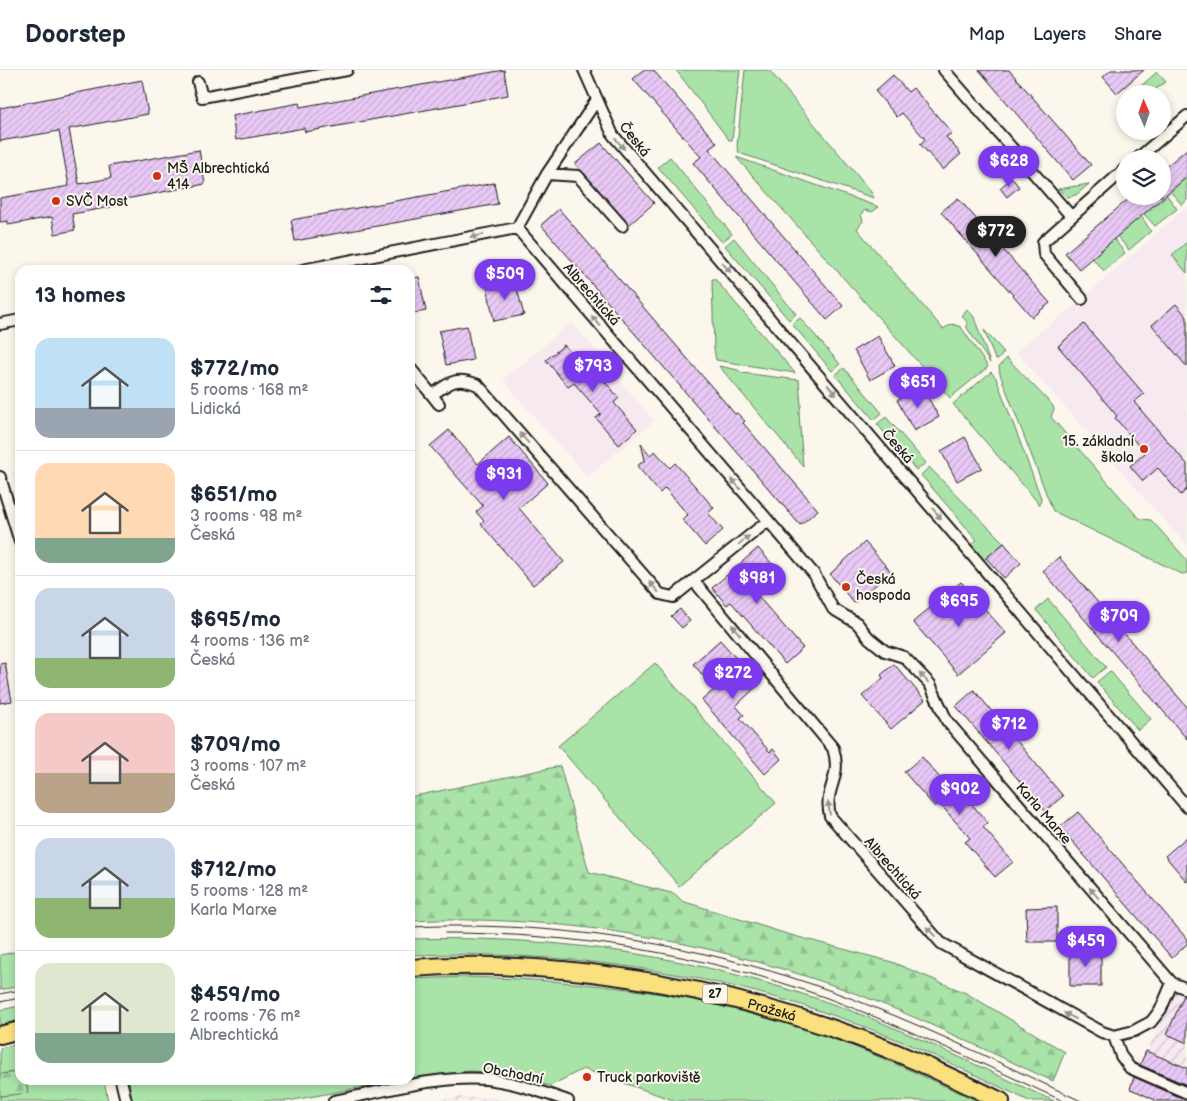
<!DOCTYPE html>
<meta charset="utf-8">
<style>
body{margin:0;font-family:"Balsamiq Sans",sans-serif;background:#f6f6f7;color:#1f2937;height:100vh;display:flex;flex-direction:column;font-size:19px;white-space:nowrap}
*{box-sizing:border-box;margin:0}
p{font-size:16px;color:#747a83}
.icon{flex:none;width:28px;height:28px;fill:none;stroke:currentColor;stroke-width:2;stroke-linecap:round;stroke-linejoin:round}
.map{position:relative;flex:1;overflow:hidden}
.sheet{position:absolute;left:15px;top:195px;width:400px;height:820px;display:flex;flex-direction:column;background:#fff;border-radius:15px;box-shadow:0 2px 8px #0003}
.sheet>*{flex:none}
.needle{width:32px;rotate:358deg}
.fabs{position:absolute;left:1116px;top:15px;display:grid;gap:10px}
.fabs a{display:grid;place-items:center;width:55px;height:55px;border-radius:50%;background:#fff;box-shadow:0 2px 8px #0003;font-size:25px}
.price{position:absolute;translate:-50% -42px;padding:0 11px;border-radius:18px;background:#7c3aed;color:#fff;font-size:16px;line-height:32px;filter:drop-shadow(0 1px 2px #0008)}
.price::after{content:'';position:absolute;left:50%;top:30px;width:15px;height:11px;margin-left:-8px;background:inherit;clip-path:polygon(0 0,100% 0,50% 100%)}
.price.active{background:#222;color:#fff}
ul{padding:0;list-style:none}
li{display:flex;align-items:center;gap:15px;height:125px;padding:0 20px}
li+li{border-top:1px solid #e0e1e3}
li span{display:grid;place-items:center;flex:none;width:140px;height:100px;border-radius:15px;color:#555}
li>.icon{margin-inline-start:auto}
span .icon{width:60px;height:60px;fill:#fffc;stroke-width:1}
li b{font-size:21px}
h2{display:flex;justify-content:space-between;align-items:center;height:60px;padding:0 20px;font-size:21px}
header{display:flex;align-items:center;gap:30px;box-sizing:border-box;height:70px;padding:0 25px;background:#fff;border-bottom:1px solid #e0e1e3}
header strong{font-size:24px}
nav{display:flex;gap:28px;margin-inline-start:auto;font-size:18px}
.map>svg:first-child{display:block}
</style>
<header>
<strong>Doorstep</strong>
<nav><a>Map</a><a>Layers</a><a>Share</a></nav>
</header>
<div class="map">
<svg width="1187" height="1031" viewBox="0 0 1187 1031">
<defs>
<pattern id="industrial-furrows" width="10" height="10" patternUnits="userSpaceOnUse" patternTransform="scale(1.25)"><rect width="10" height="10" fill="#f6e9ef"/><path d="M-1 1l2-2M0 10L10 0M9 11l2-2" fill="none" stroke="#d2c7cc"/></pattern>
<pattern id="forest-firs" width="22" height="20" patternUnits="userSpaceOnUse" patternTransform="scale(1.25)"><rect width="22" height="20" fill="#a9e3a8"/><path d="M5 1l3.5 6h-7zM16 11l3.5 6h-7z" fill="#91c290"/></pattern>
<pattern id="building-hatch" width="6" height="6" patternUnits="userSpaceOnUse" patternTransform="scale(1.25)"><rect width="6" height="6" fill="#e9c9f6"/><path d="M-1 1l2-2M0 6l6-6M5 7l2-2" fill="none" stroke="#c7acd2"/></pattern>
</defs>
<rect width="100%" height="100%" fill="#fbf7ec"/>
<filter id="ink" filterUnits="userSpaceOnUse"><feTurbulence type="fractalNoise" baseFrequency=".02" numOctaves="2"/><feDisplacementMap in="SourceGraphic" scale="10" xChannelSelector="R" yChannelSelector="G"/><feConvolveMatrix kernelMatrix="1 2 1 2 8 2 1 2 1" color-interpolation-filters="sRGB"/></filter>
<g filter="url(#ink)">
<!-- built -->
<path fill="#f6e9ef" d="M 1187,137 L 1187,476 L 1016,281 L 1082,229 Z
M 572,252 L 654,351 L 587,407 L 503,310 Z"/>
<!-- industrial -->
<path fill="url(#industrial-furrows)" d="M 1175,920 L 1187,924 L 1187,1031 L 1158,1031 L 1130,1019 Z
M 457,1027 L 504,1029 L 509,1031 L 436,1031 Z"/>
<!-- grass -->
<path fill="#a9e3a8" stroke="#628062" d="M 676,0 L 740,0 L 732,70 L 729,70 Z
M 745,0 L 769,0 L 871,122 L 874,128 L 739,83 L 737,76 Z
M 1157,2 L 1166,12 L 1149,24 L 1141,16 Z
M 670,87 L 732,164 L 722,172 L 658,97 Z
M 736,87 L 879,137 L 872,142 L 865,140 L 861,144 L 863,151 L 857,159 L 943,259 L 952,254 L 961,257 L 988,297 L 950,328 Z
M 1187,107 L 1187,130 L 1182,135 L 1170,121 Z
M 1089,114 L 1076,125 L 1067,127 L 1058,119 Z
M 1166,124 L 1177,139 L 1155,156 L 1144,144 Z
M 1141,146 L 1151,161 L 1129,180 L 1117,166 Z
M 734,168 L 796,244 L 789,250 L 725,176 Z
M 1114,169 L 1125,183 L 1104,201 L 1092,188 Z
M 1187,172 L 1187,203 L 1172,185 Z
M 712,209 L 715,209 L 795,303 L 716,290 L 714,279 Z
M 967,239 L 974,247 L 990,293 L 967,258 L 967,252 L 962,246 Z
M 800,248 L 840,294 L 832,301 L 792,254 Z
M 984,260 L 1004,282 L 998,290 L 995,289 Z
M 1007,288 L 1053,336 L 1054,339 L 1051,347 L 1136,445 L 1141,449 L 1151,450 L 1187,490 L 1187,503 L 1182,504 L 1053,441 L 1000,304 L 999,296 Z
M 719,296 L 738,300 L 742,303 L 799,310 L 801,336 L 799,344 L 803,396 Z
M 844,298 L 882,343 L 874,350 L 835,305 Z
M 991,302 L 996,308 L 1041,428 L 1040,435 L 953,334 Z
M 886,347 L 926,393 L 916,400 L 877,354 Z
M 929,397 L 1004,473 L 984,490 L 978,491 L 969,477 L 977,470 L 921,405 Z
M 1048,529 L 1106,597 L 1093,608 L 1036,540 Z
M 655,593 L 776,733 L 679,816 L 558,676 Z
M 1110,601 L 1151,649 L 1138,660 L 1097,612 Z
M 410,869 C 561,865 702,887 844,938 C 915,964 985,1000 1054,1031 L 1029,1031 C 983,1009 936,985 888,966 C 736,904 573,880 410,885 Z
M 20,881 L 20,916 L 0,920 L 0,885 Z
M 465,907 C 586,910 710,924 824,965 C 876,984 927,1008 978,1031 L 676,1031 L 583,999 L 550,1016 L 508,1004 L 470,1001 L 410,1008 L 410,909 Z
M 20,936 L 20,951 L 0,955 L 0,940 Z
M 20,974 L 20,1001 L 0,1004 L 0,978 Z
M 26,1010 L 104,1010 L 108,1031 L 0,1031 L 0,1026 L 28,1023 Z
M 129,1010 L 400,1010 L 288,1031 L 132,1031 Z"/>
<!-- forest -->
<path fill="url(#forest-firs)" stroke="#628062" d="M 560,696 L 589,802 L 675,824 L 682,831 L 787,864 L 892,892 L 966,923 L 1065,982 L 1053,1011 C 982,979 912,943 838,917 C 701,869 556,844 410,851 L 410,727 Z
M 20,1002 L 20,1010 L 26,1010 L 28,1023 L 0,1026 L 0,1004 Z"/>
<!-- building -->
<path fill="url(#building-hatch)" stroke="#1c1c1c" d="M 504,0 L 508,25 L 305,62 L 304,58 L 236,70 L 232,46 L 299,33 L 300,37 Z
M 643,0 L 653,0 L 717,73 L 709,79 L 843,236 L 827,250 L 693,93 L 701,87 L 633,9 Z
M 979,0 L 1009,0 L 1091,95 L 1073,110 Z
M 1111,0 L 1144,0 L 1117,23 L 1103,7 Z
M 893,5 L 908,22 L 913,18 L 952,63 L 946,67 L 961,84 L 943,100 L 920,74 L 925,69 L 902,43 L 897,47 L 875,21 Z
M 142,10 L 148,44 L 69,59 L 79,114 L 111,108 L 109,96 L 199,80 L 205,114 L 115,131 L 116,136 L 72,144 L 75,160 L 55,164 L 52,147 L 8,155 L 8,151 L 0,152 L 0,128 L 69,116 L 59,61 L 0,71 L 0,38 Z
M 601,73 L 654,133 L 629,155 L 575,94 Z
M 1187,79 L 1187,107 L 1079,199 L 1065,183 L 1132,126 L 1162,126 L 1162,100 Z
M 1012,108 L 1019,117 L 1007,127 L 1000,118 Z
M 494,113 L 498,134 L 295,171 L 291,150 Z
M 958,128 L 1050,233 L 1032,247 L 941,142 Z
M 559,139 L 735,344 L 737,343 L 745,351 L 743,353 L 818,440 L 800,455 L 541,155 Z
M 419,207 L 426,241 L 410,244 L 410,209 Z
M 515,211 L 524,245 L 494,251 L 487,217 Z
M 1176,234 L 1187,247 L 1187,297 L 1152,255 Z
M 1084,254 L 1144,324 L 1134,332 L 1187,394 L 1187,419 L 1181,425 L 1158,398 L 1143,411 L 1130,396 L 1145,383 L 1115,348 L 1117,346 L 1058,276 Z
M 467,256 L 473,290 L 446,295 L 439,261 Z
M 878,266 L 895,296 L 870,310 L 854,280 Z
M 564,275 L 587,301 L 592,297 L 619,328 L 614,333 L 637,359 L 619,375 L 596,348 L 601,344 L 574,313 L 568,317 L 546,290 Z
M 922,317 L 939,347 L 914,361 L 897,330 Z
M 449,360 L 478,394 L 509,367 L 548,413 L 519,438 L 564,492 L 533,515 L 481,454 L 484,451 L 476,442 L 483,436 L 430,376 Z
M 965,367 L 982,398 L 957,411 L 941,381 Z
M 641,373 L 650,385 L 655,381 L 670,398 L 675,393 L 714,438 L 708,443 L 723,460 L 705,476 L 682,449 L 688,445 L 665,418 L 660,423 L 637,396 L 645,390 Z
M 865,472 L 891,502 L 854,533 L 830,504 Z
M 1004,473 L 1021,493 L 1004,508 L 986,488 Z
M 758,478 L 773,495 L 749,516 L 803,578 L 785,594 L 731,532 L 727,535 L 712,518 Z
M 1059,487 L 1187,637 L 1187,669 L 1043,501 Z
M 961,512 L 1006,563 L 958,604 L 913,552 Z
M 680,539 L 690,551 L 682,558 L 671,546 Z
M 720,570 L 759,614 L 736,636 L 744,645 L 740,648 L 770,682 L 773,679 L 781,689 L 765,704 L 702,630 L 715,619 L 693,594 Z
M 5,593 L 12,631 L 0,633 L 0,594 Z
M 894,594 L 925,630 L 891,659 L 862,626 L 883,608 L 881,605 Z
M 974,620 L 1063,726 L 1045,741 L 956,636 Z
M 922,687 L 952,722 L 957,717 L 988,753 L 983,757 L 1013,792 L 995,807 L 965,772 L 970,768 L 939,733 L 935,737 L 904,702 Z
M 1078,742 L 1187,869 L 1187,874 L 1172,888 L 1060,757 Z
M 1187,767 L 1187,812 L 1165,786 Z
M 1057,837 L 1057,872 L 1027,872 L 1026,838 Z
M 1070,881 L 1101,881 L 1101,916 L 1070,916 Z
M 1184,925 L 1187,926 L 1187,973 L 1167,964 Z
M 1146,981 L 1187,998 L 1187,1015 L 1140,995 Z
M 1134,1007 L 1187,1030 L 1187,1031 L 1157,1031 L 1138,1022 L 1130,1019 Z"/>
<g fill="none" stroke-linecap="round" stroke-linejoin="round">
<defs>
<path id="street" d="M 584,0 L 613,65 L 1187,737
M 944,0 L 1070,145
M 198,12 L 202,27 L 347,0
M 1137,89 L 1187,46
M 547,104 L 578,106 L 622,156
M 517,158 L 547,104 L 596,31
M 302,200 L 517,158 L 814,504 L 833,539 L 857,553 L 869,568 L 885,581 L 904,587 L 930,614 L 947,651 L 1172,913 L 1187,919
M 1082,229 L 1044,184 L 1043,172 L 1125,99
M 0,254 L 20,250
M 410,298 L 432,325 C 450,312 456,306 478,315 L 660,524 L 673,527 L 768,451
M 432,325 L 439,334
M 0,407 L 20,472
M 694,511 L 833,678 C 843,710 823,717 830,746 L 941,873 L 1102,962 L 1114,966 L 1134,961 L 1151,952 L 1161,939 L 1172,913
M 1114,966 L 1121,986 L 1130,998 L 1187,1023
M 121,1010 L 126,1031
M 334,1031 C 382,1022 438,1005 486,1009 C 514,1012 542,1022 568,1031"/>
<g id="primary">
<path id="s1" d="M 410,898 C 553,888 699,913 834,959 C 891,978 947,1005 1001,1031"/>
<path d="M 0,965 L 20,960"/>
</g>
</defs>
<!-- street casing -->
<use href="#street" stroke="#1c1c1c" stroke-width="14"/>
<!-- primary casing -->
<use href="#primary" stroke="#1c1c1c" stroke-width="20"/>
<!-- street -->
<use href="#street" stroke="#fbf7ec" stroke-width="10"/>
<!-- primary -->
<use href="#primary" stroke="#fbe080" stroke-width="16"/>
<!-- tram -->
<path stroke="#1c1c1c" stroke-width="1" d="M 410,857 C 565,850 724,877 868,935 C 940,963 1010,998 1081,1031
M 445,863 C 574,863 705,884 827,928 C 907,958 985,995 1063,1031
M 0,924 L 20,920
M 0,932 L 20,928"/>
</g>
<!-- one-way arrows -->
<defs><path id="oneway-solid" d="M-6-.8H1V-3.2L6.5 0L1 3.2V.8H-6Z" transform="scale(1.25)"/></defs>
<g fill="#97948e">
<use href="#oneway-solid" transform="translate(620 74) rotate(49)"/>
<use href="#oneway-solid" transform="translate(477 166) rotate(169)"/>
<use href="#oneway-solid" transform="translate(726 197) rotate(49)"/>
<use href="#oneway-solid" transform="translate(596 251) rotate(-131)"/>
<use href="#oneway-solid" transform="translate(832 320) rotate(49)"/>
<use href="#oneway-solid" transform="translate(524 368) rotate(-131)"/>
<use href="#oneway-solid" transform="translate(736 414) rotate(-131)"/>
<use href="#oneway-solid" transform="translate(937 444) rotate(51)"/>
<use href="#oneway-solid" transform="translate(744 470) rotate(-39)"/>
<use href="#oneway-solid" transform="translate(654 517) rotate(-131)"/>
<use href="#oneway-solid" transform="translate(736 560) rotate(-130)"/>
<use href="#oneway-solid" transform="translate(924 608) rotate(-134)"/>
<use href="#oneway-solid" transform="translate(829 738) rotate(-98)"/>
<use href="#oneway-solid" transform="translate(1094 823) rotate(-131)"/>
<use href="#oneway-solid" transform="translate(931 862) rotate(-134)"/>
<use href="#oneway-solid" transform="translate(1070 946) rotate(-153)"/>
</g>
</g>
<!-- markers -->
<g fill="#c8321e" stroke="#fbf7ec" stroke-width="2">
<circle cx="157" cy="106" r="5"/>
<circle cx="56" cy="131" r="5"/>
<circle cx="1144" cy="379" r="5"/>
<circle cx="846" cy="517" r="5"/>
<circle cx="587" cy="1007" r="5"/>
</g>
<g text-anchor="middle" stroke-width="4" stroke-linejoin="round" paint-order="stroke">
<!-- shield labels -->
<rect fill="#fbf7ec" stroke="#5f5e5a" stroke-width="1" x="702.5" y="914.5" width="25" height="19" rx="4"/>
<g font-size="12" font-weight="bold" fill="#1c1c1c">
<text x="715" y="928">27</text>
</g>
<!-- street labels -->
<g font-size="14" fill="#1c1c1c" stroke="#fbf7ec">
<text transform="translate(635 69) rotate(52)" y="5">Česká</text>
<text transform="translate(592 224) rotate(49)" y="5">Albrechtická</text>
<text transform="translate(898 376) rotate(49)" y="5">Česká</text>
<text transform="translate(1044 743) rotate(49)" y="5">Karla Marxe</text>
<text transform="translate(893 798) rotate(49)" y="5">Albrechtická</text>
<text dy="5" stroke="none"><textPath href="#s1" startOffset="366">Pražská</textPath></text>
<text transform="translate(513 1003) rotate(11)" y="5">Obchodní</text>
</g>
<!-- poi labels -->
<g font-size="14" fill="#1c1c1c" stroke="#fbf7ec" text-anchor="start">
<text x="167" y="103">MŠ Albrechtická<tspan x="167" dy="16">414</tspan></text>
<text x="66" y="136">SVČ Most</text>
<text x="1134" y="376" text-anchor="end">15. základní<tspan x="1134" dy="16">škola</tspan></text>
<text x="856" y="514">Česká<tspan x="856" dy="16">hospoda</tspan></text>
<text x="597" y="1012">Truck parkoviště</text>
</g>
</g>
</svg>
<div class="fabs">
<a><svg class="needle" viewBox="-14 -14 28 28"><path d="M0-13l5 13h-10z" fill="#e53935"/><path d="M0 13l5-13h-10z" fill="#747a83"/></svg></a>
<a><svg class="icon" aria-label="layers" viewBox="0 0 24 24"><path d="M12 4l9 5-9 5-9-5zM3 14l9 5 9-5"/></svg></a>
</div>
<b class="price" style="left:1009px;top:118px">$628</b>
<b class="price active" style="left:996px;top:188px">$772</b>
<b class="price" style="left:505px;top:231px">$509</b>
<b class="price" style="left:593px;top:323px">$793</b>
<b class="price" style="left:918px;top:339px">$651</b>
<b class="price" style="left:504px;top:431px">$931</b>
<b class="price" style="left:757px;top:535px">$981</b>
<b class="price" style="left:959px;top:558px">$695</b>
<b class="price" style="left:1119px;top:573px">$709</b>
<b class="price" style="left:733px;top:630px">$272</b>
<b class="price" style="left:1009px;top:681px">$712</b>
<b class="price" style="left:960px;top:746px">$902</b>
<b class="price" style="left:1086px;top:898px">$459</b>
<section class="sheet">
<h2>13 homes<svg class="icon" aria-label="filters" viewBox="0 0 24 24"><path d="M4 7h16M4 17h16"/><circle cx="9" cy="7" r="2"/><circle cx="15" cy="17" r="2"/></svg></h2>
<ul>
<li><span style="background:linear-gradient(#bfe0f5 70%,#9aa5b1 0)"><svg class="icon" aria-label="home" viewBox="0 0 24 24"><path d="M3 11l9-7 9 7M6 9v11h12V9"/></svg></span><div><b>$772/mo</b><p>5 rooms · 168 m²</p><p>Lidická</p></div></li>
<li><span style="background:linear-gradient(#ffd9b3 75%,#7fa58c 0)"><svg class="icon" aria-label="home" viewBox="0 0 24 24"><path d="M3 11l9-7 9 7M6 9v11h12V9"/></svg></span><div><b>$651/mo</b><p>3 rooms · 98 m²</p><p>Česká</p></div></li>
<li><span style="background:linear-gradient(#c9d6e8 70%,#8fb573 0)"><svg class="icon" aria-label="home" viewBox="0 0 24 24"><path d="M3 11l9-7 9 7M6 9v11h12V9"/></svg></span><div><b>$695/mo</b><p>4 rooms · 136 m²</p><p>Česká</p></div></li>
<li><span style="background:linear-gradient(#f6c9c9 60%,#b9a48a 0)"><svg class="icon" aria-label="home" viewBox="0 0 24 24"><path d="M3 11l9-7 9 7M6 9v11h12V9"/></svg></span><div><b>$709/mo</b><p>3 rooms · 107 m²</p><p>Česká</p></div></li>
<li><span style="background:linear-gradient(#c9d6e8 60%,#8fb573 0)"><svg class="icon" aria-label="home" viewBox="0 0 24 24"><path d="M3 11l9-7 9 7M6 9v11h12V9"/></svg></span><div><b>$712/mo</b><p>5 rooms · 128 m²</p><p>Karla Marxe</p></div></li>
<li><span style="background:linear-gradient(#dfe7d0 70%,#7fa58c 0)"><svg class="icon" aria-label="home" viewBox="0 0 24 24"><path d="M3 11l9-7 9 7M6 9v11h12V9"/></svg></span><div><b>$459/mo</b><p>2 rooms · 76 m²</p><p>Albrechtická</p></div></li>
</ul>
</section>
</div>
